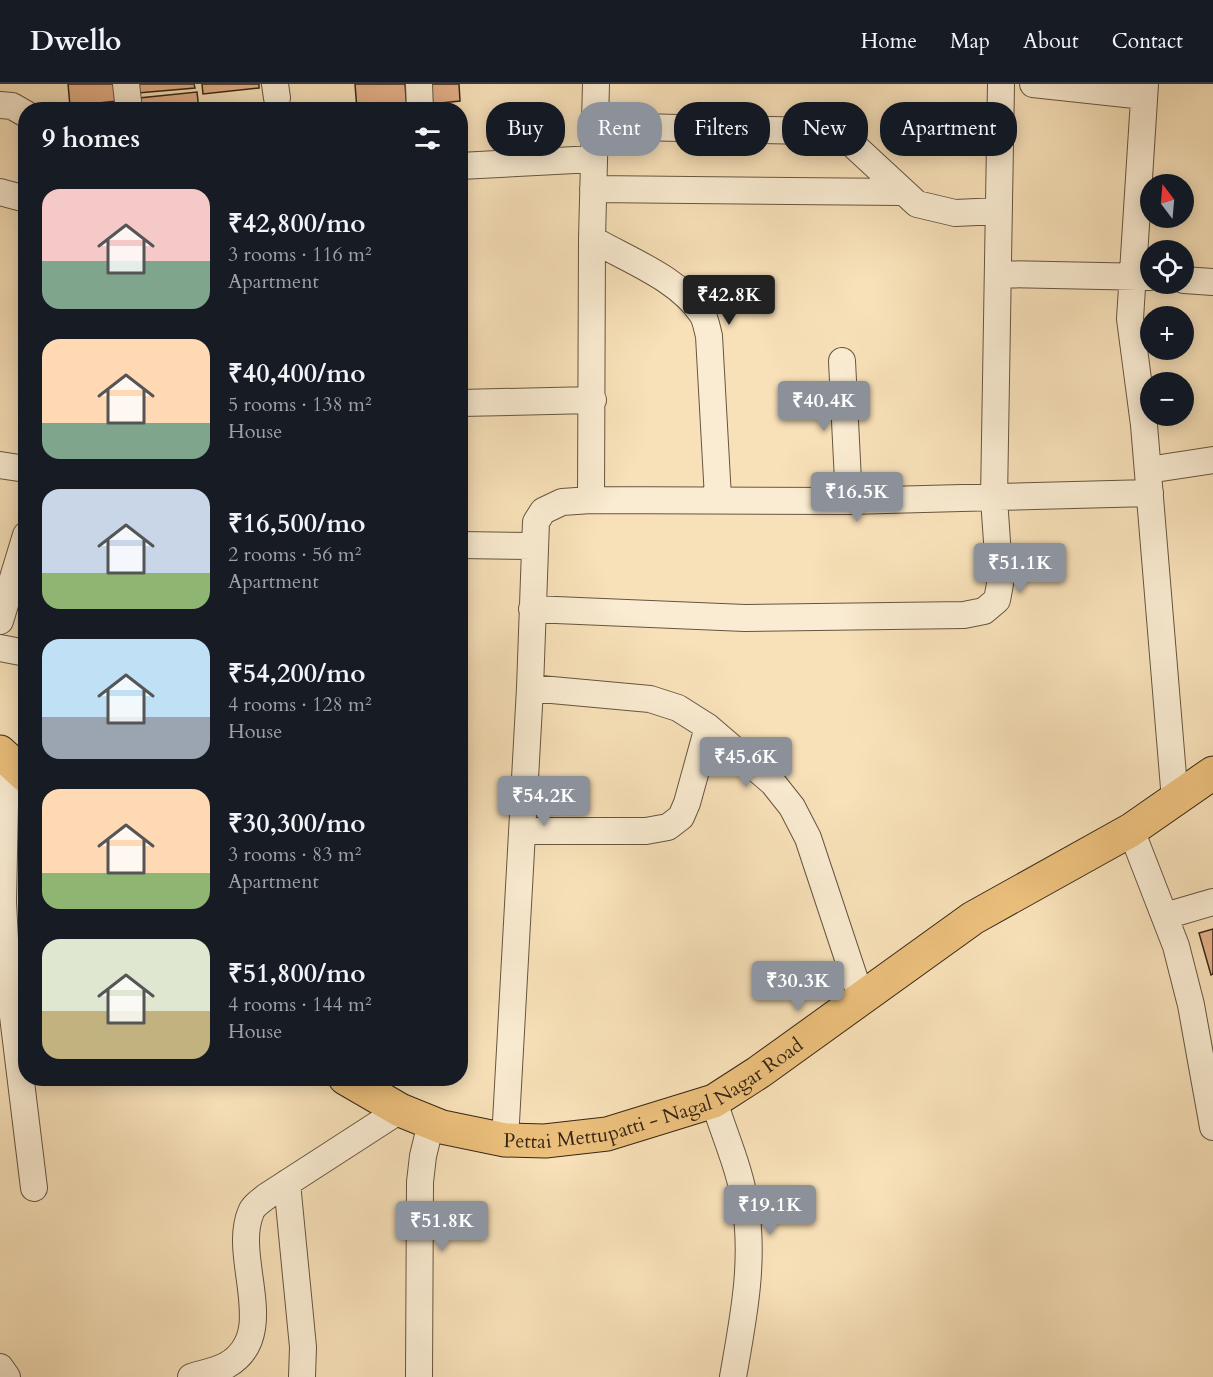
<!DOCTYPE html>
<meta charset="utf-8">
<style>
body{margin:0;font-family:Cardo,serif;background:#242831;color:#f1f3f6;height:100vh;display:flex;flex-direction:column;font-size:22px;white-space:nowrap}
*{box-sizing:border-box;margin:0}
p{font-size:20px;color:#9ea1a6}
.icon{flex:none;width:33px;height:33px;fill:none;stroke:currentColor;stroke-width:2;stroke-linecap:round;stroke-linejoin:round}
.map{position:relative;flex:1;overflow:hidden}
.side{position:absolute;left:18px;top:18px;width:450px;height:984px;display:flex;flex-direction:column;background:#171b24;border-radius:24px;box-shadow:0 3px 15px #0003}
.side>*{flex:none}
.banner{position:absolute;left:486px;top:18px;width:570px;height:54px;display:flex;gap:12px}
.needle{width:39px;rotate:344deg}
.fabs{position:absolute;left:1140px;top:90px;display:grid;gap:12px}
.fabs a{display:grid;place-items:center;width:54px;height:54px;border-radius:50%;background:#171b24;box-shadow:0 3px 15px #0003;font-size:30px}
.price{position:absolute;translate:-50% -51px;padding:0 14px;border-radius:6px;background:#8c9099;color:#fff;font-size:20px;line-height:39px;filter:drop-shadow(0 2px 3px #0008)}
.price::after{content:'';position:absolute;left:50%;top:36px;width:18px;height:14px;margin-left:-9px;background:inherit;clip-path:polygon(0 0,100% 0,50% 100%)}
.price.current{background:#222;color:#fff}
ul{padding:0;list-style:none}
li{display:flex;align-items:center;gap:18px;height:150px;padding:0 24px}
li span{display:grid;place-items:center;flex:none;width:168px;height:120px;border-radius:18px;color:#555}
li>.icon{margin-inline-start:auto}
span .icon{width:72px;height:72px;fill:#fffc;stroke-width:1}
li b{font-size:26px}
h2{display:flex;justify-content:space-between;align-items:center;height:72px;padding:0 24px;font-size:26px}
.tag{padding:0 21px;border-radius:24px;background:#171b24;box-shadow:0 3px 15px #0003;font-size:21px;line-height:54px}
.tag.current{background:#8c9099;color:#fff}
header{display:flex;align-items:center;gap:36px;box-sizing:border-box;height:84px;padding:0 30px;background:#171b24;border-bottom:2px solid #363941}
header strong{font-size:28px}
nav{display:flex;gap:33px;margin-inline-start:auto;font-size:21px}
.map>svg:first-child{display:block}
</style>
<header>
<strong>Dwello</strong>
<nav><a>Home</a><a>Map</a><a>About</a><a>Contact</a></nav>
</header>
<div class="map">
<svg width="1213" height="1293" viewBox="0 0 1213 1293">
<rect width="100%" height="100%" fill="#f8e1b9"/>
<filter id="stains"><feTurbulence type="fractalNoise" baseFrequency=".00333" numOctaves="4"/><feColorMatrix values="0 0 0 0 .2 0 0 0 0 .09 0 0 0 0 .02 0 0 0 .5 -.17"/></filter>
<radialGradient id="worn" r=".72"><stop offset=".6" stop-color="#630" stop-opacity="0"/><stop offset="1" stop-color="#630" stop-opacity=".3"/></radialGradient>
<!-- building -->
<path fill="#e5b088" stroke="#362617" stroke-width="1.5" d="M 68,0 L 116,0 L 117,17 L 70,22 Z
M 137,0 L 194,0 L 195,4 L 138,9 Z
M 202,0 L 259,0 L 259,4 L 203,10 Z
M 355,0 L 405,0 L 407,26 L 357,26 Z
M 429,0 L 459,0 L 460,17 L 431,20 Z
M 197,8 L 199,26 L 140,26 L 139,14 Z
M 1213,845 L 1213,890 L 1211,891 L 1199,849 Z"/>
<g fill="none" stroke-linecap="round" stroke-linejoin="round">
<defs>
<path id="minor" d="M 126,0 L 129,26
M 275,0 L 277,14
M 419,0 L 420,26
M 1033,0 L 1144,12
M 1145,0 L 1130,235 L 1144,341 L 1175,716
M 0,21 L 12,22 L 26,30
M 596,42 L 810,47 L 850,58 L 917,120 L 955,129 L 999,127
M 460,82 L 594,75
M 593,105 L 902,108
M 0,108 L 26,115
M 592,155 C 628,176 678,194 702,230 C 706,236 707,245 709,252 L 718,414
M 998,190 L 1150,193
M 1184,196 L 1213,198
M 842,277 L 849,417
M 460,319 L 593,316
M 0,381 L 26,385
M 1148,386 L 1213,376
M 591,416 L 592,155 L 596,0
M 460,461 L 533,462
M 532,525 L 745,534 L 964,531 L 984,527 L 997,516 L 1000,500 L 994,415 L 1001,0
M 0,537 L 26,451
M 0,564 L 26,569
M 530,604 L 650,615 L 678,624 L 708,643 L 773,699 L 792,723 L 808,754 L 861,914
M 6,673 L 3,818 L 6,875 L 34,1104
M 1131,746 L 1176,862 L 1191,921 L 1213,1043
M 522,747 L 646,747 L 668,743 L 681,733 L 687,719 L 708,643
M 1165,832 L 1213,818
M 714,1017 C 724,1050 740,1085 745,1119 C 755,1177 743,1236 733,1293
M 505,1056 L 530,604 L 536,438 L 543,427 L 562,418 L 591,416 L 849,417 L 1150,409
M 287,1099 L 303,1263 L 302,1293
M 0,1283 L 7,1293
M 191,1293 C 203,1289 217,1287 227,1281 C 281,1250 231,1174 251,1128 C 253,1122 262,1116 267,1112 L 400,1026
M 419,1293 L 420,1098 L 423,1072 L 431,1039"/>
<g id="major">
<path d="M 0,668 L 26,692"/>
<path id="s1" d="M 345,994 L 400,1026 L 442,1043 L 505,1056 L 545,1057 L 607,1050 L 714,1017 L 759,988 L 973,834 L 1131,746 L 1213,689"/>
</g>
</defs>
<!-- minor casing -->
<use href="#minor" stroke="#665540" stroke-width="28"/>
<!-- major casing -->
<use href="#major" stroke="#362617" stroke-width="35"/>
<!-- minor -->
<use href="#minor" stroke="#faecd2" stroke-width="26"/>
<!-- major -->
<use href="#major" stroke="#ecc07c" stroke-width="33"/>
</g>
<g text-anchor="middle" stroke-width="6" stroke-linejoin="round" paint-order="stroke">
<!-- street labels -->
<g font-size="20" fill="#362617" stroke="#faecd2">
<text dy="7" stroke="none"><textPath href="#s1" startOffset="332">Pettai Mettupatti - Nagal Nagar Road</textPath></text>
</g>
</g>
<rect width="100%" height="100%" filter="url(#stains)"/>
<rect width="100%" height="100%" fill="url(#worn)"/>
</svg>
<div class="fabs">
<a><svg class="needle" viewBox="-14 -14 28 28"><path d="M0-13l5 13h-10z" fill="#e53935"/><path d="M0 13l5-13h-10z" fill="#9ea1a6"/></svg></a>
<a><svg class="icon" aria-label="locate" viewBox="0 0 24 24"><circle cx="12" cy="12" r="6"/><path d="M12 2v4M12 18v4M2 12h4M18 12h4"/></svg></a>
<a>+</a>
<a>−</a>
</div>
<b class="price current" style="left:729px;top:242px">₹42.8K</b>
<b class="price" style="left:824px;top:348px">₹40.4K</b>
<b class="price" style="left:857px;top:439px">₹16.5K</b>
<b class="price" style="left:1020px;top:510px">₹51.1K</b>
<b class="price" style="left:746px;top:704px">₹45.6K</b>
<b class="price" style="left:544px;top:743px">₹54.2K</b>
<b class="price" style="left:798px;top:928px">₹30.3K</b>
<b class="price" style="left:770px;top:1152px">₹19.1K</b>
<b class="price" style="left:442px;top:1168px">₹51.8K</b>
<div class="banner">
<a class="tag">Buy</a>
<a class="tag current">Rent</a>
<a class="tag">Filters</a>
<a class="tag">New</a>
<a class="tag">Apartment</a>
</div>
<section class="side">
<h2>9 homes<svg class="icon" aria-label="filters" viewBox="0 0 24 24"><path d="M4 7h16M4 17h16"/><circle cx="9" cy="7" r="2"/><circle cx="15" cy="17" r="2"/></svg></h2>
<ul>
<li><span style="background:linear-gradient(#f6c9c9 60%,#7fa58c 0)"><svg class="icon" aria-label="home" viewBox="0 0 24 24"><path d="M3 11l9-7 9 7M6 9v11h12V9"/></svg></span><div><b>₹42,800/mo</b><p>3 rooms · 116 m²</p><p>Apartment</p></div></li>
<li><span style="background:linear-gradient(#ffd9b3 70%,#7fa58c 0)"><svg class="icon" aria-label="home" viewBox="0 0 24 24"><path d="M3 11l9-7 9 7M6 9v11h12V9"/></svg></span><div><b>₹40,400/mo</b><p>5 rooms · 138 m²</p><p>House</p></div></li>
<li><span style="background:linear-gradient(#c9d6e8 70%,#8fb573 0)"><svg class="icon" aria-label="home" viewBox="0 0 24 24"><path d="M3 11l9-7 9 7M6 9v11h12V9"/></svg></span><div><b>₹16,500/mo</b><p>2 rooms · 56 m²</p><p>Apartment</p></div></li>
<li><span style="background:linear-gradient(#bfe0f5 65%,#9aa5b1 0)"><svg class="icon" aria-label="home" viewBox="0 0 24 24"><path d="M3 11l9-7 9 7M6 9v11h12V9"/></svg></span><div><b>₹54,200/mo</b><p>4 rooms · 128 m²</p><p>House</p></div></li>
<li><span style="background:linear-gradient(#ffd9b3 70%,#8fb573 0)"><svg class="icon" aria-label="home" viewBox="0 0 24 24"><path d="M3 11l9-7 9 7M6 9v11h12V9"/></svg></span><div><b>₹30,300/mo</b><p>3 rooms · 83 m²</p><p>Apartment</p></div></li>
<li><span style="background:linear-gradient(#dfe7d0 60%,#c2b280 0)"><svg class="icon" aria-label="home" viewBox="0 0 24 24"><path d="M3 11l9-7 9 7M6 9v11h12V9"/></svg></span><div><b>₹51,800/mo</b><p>4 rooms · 144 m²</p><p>House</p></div></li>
</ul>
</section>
</div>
